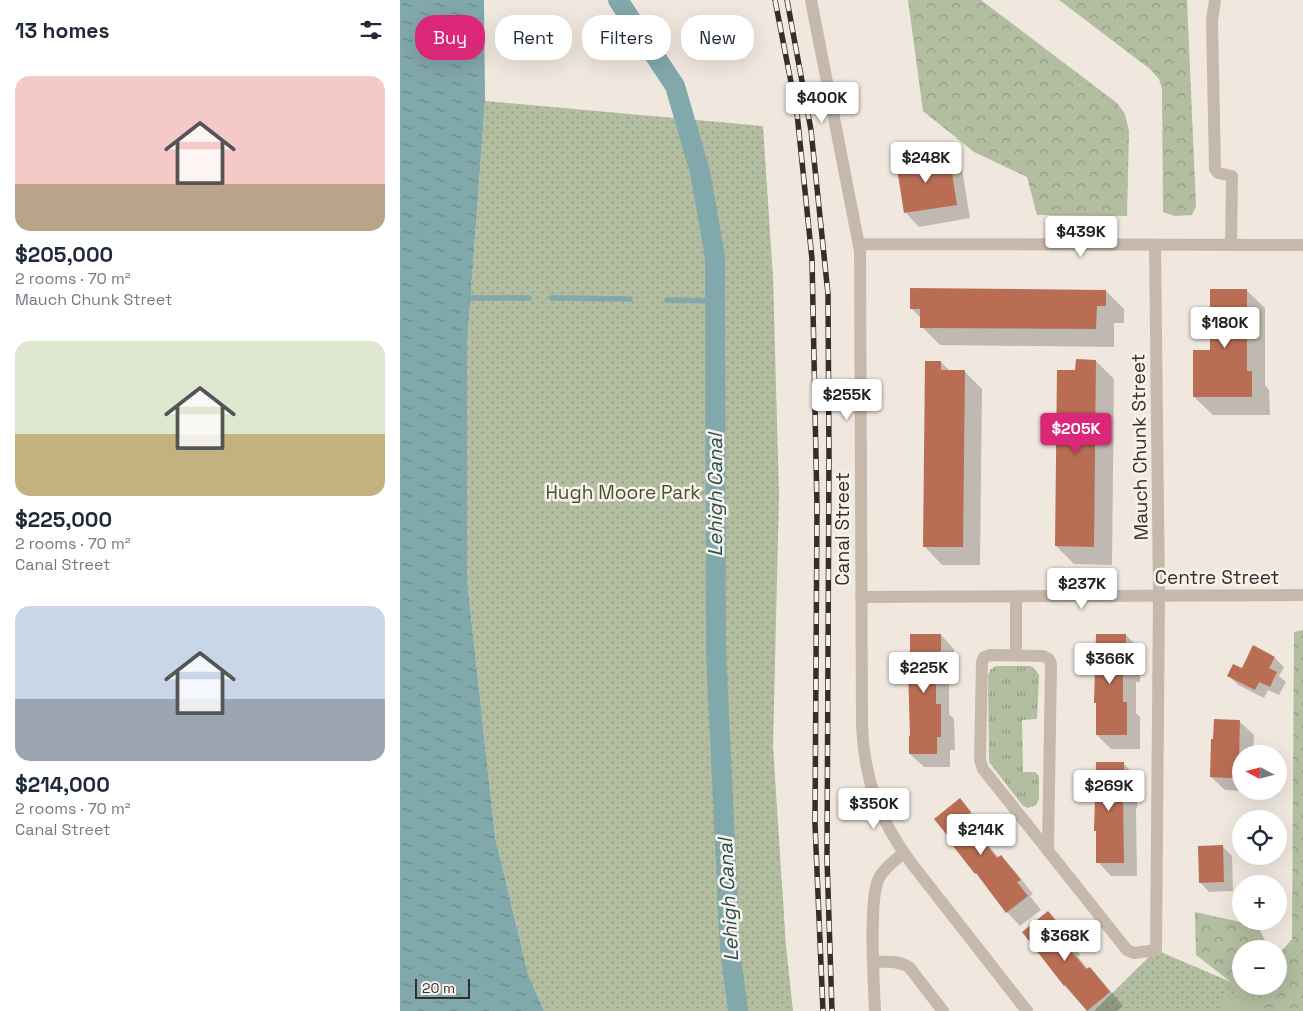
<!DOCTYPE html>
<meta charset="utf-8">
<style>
body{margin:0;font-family:"Space Grotesk",sans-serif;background:#f6f6f7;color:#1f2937;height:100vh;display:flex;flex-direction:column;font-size:19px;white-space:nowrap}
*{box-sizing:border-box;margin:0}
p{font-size:16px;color:#747a83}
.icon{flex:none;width:28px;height:28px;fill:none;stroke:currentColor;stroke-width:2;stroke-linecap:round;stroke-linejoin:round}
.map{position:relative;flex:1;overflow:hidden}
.panel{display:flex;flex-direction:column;background:#fff;width:400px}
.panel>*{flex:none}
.guide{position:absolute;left:15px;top:15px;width:475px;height:45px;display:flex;gap:10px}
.needle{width:32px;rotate:277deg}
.tools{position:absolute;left:832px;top:745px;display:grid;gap:10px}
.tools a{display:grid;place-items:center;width:55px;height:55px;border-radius:50%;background:#fff;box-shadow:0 5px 20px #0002;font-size:25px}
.scale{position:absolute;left:15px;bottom:12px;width:55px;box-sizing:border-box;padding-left:5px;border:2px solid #362e2a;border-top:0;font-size:14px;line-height:18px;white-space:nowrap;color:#362e2a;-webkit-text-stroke:4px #f8f2eb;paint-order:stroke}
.price{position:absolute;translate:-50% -42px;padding:0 11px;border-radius:5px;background:#fff;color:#222;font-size:16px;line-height:32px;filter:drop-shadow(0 1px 2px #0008)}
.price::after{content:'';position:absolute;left:50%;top:30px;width:15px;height:11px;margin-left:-8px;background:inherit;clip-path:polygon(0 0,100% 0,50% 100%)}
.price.current{background:#db2777;color:#fff}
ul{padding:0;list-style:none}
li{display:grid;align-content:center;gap:10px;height:265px;padding:0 15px}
li span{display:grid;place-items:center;height:155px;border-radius:15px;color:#555}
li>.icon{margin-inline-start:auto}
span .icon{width:90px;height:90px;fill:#fffc;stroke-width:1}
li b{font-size:21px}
h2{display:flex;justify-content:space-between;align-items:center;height:60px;padding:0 15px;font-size:21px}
.chip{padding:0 18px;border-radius:20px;background:#fff;box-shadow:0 5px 20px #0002;font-size:18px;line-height:45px}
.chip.current{background:#db2777;color:#fff}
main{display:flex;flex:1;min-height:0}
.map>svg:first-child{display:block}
</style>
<main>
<section class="panel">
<h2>13 homes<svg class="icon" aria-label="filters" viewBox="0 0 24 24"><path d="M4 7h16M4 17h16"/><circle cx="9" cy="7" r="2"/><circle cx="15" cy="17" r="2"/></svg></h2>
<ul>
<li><span style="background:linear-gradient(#f6c9c9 70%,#b9a48a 0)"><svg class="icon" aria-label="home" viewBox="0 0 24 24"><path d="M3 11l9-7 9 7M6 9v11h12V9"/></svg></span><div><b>$205,000</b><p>2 rooms · 70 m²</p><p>Mauch Chunk Street</p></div></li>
<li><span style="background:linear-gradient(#dfe7d0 60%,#c2b280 0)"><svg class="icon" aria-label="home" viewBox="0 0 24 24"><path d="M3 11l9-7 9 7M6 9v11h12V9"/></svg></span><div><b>$225,000</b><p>2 rooms · 70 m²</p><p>Canal Street</p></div></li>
<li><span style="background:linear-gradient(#c9d6e8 60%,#9aa5b1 0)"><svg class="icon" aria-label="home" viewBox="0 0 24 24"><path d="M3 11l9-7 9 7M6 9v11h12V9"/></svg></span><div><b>$214,000</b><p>2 rooms · 70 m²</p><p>Canal Street</p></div></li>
</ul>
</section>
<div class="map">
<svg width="903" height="1011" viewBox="0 0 903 1011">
<defs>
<pattern id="grass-tufts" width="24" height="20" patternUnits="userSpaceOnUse" patternTransform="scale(1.25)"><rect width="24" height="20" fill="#b3bda0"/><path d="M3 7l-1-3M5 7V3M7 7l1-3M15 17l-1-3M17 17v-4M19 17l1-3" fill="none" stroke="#929a83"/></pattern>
<pattern id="forest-crowns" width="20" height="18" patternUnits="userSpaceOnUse" patternTransform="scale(1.25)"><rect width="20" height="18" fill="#b3bda0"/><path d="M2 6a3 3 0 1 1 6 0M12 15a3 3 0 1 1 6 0" fill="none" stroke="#929a83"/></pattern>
<pattern id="park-dots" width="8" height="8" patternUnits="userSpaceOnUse" patternTransform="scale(1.25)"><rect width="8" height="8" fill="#b3bda0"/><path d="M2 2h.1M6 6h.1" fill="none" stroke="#929a83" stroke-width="1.8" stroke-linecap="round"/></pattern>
<pattern id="water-ripples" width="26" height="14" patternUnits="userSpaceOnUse" patternTransform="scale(1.25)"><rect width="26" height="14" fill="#81a8aa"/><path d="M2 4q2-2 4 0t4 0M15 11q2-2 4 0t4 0" fill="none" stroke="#6a898b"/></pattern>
</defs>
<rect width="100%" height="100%" fill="#f0e8df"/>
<!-- grass -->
<path fill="url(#grass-tufts)" d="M 596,666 L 630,666 L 634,668 L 639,675 L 637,719 L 622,720 L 623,772 L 635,772 L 639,776 L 639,799 L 636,805 L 628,808 L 623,806 L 589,762 L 588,675 L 590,670 Z"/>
<!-- forest -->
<path fill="url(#forest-crowns)" d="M 508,0 L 581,0 L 717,103 L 725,114 L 729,131 L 727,216 L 637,215 L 627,177 L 574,152 L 523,111 Z
M 659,0 L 787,0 L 796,206 L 792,215 L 775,216 L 763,212 L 762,89 L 759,79 L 750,69 Z
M 903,630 L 903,1011 L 857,1011 L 831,982 L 796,955 L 795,912 L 858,926 L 869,949 L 841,949 L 841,986 L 879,986 L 879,954 L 892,939 L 894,632 Z"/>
<!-- park -->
<path fill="url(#park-dots)" d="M 85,101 L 363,126 L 373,277 L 379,495 L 373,746 L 386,946 L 393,1011 L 144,1011 L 128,974 L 95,837 L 67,579 L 67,346 Z
M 756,950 L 831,982 L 857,1011 L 694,1011 Z"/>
<!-- pitch -->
<path fill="#b3bda0" d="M 820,997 L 859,997 L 859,1011 L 820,1011 Z"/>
<!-- water -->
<path fill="url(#water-ripples)" d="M 0,0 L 84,0 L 85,101 L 67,346 L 67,579 L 95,837 L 128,974 L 144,1011 L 0,1011 Z"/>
<!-- shadow -->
<path fill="#0003" d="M 549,155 L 562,169 L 570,218 L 519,227 L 506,213 Z
M 846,290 L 865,308 L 865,385 L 869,390 L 870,415 L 813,415 L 794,397 L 811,351 Z
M 706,291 L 724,309 L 724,323 L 714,323 L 714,347 L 540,345 L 522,327 L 522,319 L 511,308 Z
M 696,361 L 714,379 L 712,565 L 674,564 L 656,546 L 677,371 Z
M 541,362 L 550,371 L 564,371 L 582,389 L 580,565 L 542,565 L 524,546 Z
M 541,635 L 554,649 L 555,665 L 552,665 L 552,682 L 549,682 L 549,714 L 554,719 L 555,750 L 550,750 L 550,767 L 524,767 L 510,754 Z
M 726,635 L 740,649 L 740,682 L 736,682 L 736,713 L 740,717 L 740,749 L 711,749 L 697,735 L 698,705 L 695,702 Z
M 875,658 L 884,667 L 879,676 L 886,682 L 879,695 L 868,690 L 864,698 L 838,685 L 829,676 Z
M 840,722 L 854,735 L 853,754 L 841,754 L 841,791 L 825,790 L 811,777 Z
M 723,763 L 737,777 L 737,808 L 736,808 L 737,876 L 711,876 L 698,862 Z
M 560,800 L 583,826 L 580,829 L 590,842 L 587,844 L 599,858 L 601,857 L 615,871 L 633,894 L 630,896 L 641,910 L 620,926 L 607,912 L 584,882 L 555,846 L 556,845 Z
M 823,847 L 832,856 L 833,891 L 809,892 L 800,882 Z
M 648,912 L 672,939 L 669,942 L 680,955 L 678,957 L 688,969 L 690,968 L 703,982 L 723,1006 L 717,1011 L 687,1011 L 664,985 Z"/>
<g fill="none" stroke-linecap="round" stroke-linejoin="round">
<!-- stream -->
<path stroke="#81a8aa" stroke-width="5.5" d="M 71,298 L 129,298
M 152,298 L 230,299
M 267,300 L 315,301"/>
<!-- canal -->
<path stroke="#81a8aa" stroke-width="20" d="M 218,0 L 275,86 L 300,172 L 315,257 L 316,652 L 330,949 L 338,1011"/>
</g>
<!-- building -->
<path fill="#b96e54" d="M 549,154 L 557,205 L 504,213 L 496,162 Z
M 510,288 L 706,290 L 706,306 L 697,306 L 696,329 L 520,328 L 520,309 L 510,309 Z
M 810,289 L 847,289 L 847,371 L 852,371 L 852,397 L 793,397 L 793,350 L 810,350 Z
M 676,359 L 696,360 L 694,547 L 655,546 L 657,370 L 675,370 Z
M 525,361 L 541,361 L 541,370 L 565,370 L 563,547 L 523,547 Z
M 510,634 L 541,634 L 541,651 L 538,652 L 538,669 L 536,669 L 536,704 L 541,704 L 541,737 L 537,737 L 537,754 L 509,754 L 509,736 L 510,736 L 508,669 L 510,669 Z
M 696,634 L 726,634 L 726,669 L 723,669 L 723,702 L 727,702 L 727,735 L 696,735 L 696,703 L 694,703 Z
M 853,645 L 875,657 L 869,668 L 877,672 L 870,687 L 859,682 L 855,690 L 827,676 L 833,664 L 842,668 Z
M 814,719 L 840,720 L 839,761 L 834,761 L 833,778 L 810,777 L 811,739 L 813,739 Z
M 696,762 L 724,762 L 724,795 L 723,794 L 724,863 L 696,863 L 696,831 L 694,831 Z
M 560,798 L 571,812 L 567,815 L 577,827 L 575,830 L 597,858 L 601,855 L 621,880 L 617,882 L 628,896 L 606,913 L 576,873 L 575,874 L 553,846 L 555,845 L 534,819 Z
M 823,845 L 824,882 L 799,883 L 798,846 Z
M 648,911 L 660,925 L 656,928 L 667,940 L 665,943 L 686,969 L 690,967 L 710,992 L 687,1011 L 665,985 L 664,986 L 622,932 Z"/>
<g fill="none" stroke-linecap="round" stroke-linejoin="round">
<!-- minor -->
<path stroke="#c7b8ac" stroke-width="12" d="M 411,0 L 460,251 L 462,725 C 464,779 479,820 512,864 L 627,1011
M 815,0 L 812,20 L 815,169 L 818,173 L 832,176 L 831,245
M 459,244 L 903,245
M 461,597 L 903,595
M 616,655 L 616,597
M 648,851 L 651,664 L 649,659 L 643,656 L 590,655 L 584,657 L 582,662 L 580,760 L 583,769 L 727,950 L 734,953 L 756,950 L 759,596 L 755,245
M 473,962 C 486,962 498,960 509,967 L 543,1011
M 475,1011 C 474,984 468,898 479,878 C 484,868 496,860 503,853"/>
<defs>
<path id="rail" d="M 375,0 L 397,113 L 412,259 L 417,508 L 415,824 L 423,1011
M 387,0 L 411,130 L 428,294 L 429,458 L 427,859 L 432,1011"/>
</defs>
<!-- rail casing -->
<use href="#rail" stroke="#362e2a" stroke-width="5.5"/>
<!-- rail -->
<use href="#rail" stroke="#f8f2eb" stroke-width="4" stroke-dasharray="11" stroke-linecap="butt"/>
</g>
<g text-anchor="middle" stroke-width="5" stroke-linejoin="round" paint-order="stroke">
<!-- street labels -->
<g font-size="19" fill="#362e2a" stroke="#f8f2eb">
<text transform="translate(739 447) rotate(-91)" y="7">Mauch Chunk Street</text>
<text transform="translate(442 529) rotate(-90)" y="7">Canal Street</text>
<text x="817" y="584">Centre Street</text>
</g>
<!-- park labels -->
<g font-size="19" fill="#455130" stroke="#f8f2eb">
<text x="223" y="499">Hugh Moore Park</text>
</g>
<!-- water labels -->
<g font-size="20" font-style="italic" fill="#244f53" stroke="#f8f2eb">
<text transform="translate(315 495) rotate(-90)" y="7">Lehigh Canal</text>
<text transform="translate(328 900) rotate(-93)" y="7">Lehigh Canal</text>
</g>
</g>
</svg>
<div class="tools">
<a><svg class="needle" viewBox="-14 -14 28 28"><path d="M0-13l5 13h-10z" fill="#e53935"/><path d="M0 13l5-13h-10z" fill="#747a83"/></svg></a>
<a><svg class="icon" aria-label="locate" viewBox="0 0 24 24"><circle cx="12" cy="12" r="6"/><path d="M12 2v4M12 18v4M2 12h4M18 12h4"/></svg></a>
<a>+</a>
<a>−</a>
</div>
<div class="scale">20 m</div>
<b class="price" style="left:422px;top:124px">$400K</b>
<b class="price" style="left:526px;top:184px">$248K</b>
<b class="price" style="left:681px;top:258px">$439K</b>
<b class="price" style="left:825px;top:349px">$180K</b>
<b class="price" style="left:447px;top:421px">$255K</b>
<b class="price current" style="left:676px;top:455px">$205K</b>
<b class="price" style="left:682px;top:610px">$237K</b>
<b class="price" style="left:710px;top:685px">$366K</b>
<b class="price" style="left:524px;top:694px">$225K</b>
<b class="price" style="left:709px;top:812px">$269K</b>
<b class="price" style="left:474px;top:830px">$350K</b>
<b class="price" style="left:581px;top:856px">$214K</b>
<b class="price" style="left:665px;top:962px">$368K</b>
<div class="guide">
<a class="chip current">Buy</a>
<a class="chip">Rent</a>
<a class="chip">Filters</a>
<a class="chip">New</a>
</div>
</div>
</main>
